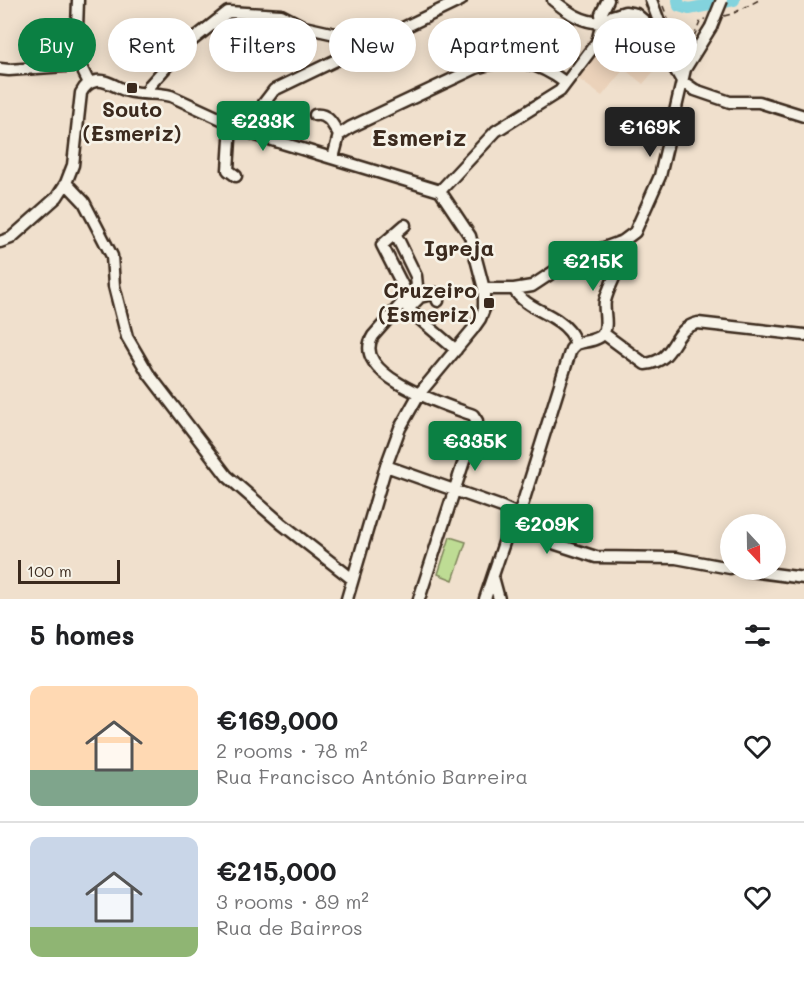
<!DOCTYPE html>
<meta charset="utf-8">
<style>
body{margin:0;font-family:Mali,sans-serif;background:#f2f2f2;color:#202124;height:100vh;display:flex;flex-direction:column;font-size:22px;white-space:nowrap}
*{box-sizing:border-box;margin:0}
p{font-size:20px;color:#757577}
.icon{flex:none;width:33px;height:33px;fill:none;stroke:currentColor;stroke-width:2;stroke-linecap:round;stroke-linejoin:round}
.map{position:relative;height:599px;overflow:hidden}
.side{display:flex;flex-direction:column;background:#fff;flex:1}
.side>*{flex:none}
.hud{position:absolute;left:18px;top:18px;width:768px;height:54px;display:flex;gap:12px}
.needle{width:39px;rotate:158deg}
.controls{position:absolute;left:720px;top:514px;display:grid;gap:12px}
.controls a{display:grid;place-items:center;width:66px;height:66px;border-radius:50%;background:#fff;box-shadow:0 3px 15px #0003;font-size:30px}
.scale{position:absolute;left:18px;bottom:15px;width:102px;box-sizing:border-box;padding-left:6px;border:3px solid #3b2a1e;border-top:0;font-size:16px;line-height:21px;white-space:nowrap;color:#3b2a1e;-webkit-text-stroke:4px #f7f3e8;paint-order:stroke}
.price{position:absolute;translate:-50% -51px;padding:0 14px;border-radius:6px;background:#0b8043;color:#fff;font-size:20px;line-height:39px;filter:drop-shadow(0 2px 3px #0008)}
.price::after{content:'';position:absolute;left:50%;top:36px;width:18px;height:14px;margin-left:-9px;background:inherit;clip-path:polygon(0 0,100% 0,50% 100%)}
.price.on{background:#222;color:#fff}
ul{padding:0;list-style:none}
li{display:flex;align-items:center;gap:18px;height:150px;padding:0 30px}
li+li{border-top:2px solid #e0e0e0}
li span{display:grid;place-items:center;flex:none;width:168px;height:120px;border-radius:12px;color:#555}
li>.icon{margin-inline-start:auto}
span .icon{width:72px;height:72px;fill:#fffc;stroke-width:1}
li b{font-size:26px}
h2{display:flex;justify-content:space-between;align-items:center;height:72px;padding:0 30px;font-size:26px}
.tag{padding:0 21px;border-radius:27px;background:#fff;box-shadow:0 3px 15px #0003;font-size:21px;line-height:54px}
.tag.on{background:#0b8043;color:#fff}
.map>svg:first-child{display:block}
</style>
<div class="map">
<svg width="804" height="599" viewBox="0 0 804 599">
<rect width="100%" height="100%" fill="#f0e0cd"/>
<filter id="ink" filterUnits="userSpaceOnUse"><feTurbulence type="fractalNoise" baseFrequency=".0167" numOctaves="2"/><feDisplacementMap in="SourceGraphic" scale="12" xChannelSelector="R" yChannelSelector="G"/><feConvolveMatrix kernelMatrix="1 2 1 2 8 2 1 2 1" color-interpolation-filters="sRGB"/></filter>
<g filter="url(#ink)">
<!-- built -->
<path fill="#ebd2ba" d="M 641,43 L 655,50 L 660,64 L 643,84 L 624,69 L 602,96 L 577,78 L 597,45 Z"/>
<!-- park -->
<path fill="#bedc94" stroke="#7c8359" stroke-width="1.5" d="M 450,537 L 466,542 L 453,580 L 438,574 Z"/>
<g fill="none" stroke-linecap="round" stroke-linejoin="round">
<!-- river -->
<path stroke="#83d3dd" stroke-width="12" d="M 678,0 L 679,6 L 689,9 L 734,0"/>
<defs>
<path id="minor" d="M 78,0 L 76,57 L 89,83
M 553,0 C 569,13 581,22 602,23
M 651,0 L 663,32 L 668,50
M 602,23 L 612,16 L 625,12 L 636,14 L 648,24 L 682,81 L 695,90 L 730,102 L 759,102 L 804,116
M 0,69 L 9,70 L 79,65
M 147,92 L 150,85 L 186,45 L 228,12 L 281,15 L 304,27 L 371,42
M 315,115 C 328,113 333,125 339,135
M 231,124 L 228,170 L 236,176
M 256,135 L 264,103 L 274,90 L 461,0
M 333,158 L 339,135 L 351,127 L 476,68 C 512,56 537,61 566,83
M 66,183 L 84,202 L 112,256 L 114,286 L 127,337 L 148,373 L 227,476 L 282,524 L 351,578
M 440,191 L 496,131 L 560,91 L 597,42 L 602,23 L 601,14 L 608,0
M 405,225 L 382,245 L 408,296
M 396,235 L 416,276 L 417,286 L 373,336 C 349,375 448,406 473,415 L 477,421 L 419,599
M 0,242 L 11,238 L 57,197 L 66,183 L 73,165 L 81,93 C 84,87 89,82 96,81 C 107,79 118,89 128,91 C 142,95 157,92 171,96 L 256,135 L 440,191
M 484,289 L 514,289 L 532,286 L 573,259 L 623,241 L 635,232 L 660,176 L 685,69 L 711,27
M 514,289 C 526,310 554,312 569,331 C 572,334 574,340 576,344
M 438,301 L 435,293 L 420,297 L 408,309 L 456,350
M 603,333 L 645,364 C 678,361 670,329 698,323 L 804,335
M 576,344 C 584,341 597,341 603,334 C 609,325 603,310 605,301 C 610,281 625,263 623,241
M 386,466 L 502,507 L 519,515 L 556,544 L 596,557 L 676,558 L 730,568
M 519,515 L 571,349 L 576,344
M 743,570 L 804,578
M 493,577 L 499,599
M 347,599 L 386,466 L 400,428 L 419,394 L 473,329 L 480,319 L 484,309 L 484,289 L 470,236 L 440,191
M 485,599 L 514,513"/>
</defs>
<!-- minor casing -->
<use href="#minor" stroke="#3b2a1e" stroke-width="15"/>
<!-- path -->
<path stroke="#3b2a1e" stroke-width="1.5" stroke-dasharray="6 4.5" stroke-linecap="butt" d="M 663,6 L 671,27
M 724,16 L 732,14 L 759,0
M 677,48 L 692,41 L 701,20 L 705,19"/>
<!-- minor -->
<use href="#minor" stroke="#f7f3e8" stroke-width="10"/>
<defs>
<path id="minor-bridge" d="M 711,27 L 722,0"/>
</defs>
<!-- minor-bridge casing -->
<use href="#minor-bridge" stroke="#3b2a1e" stroke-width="15" stroke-linecap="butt"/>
<!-- minor-bridge -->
<use href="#minor-bridge" stroke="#f7f3e8" stroke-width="10"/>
</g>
</g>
<!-- markers -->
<g fill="#3b2a1e" stroke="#f7f3e8" stroke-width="2">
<rect x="126" y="82" width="12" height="12" rx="3"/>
<rect x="483" y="297" width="12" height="12" rx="3"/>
</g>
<g text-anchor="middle" stroke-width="5" stroke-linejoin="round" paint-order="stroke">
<!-- poi labels -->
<g font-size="21" font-weight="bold" fill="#3b2a1e" stroke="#f7f3e8">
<text x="132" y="117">Souto<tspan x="132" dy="24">(Esmeriz)</tspan></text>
<text x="477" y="298" text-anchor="end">Cruzeiro<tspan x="477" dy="24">(Esmeriz)</tspan></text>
</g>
<!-- neighbourhood labels -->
<g font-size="22" font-weight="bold" fill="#3b2a1e" stroke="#f7f3e8">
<text x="459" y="256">Igreja</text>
</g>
<!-- quarter labels -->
<g font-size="24" font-weight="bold" fill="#3b2a1e" stroke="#f7f3e8">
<text x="419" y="146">Esmeriz</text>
</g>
</g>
</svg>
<div class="controls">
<a><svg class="needle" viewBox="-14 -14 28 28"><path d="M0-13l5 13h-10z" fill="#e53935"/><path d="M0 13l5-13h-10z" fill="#757577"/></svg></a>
</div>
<div class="scale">100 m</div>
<b class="price" style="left:263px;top:152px">€233K</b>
<b class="price on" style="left:650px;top:158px">€169K</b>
<b class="price" style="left:593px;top:292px">€215K</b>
<b class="price" style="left:475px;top:472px">€335K</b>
<b class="price" style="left:547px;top:555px">€209K</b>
<div class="hud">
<a class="tag on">Buy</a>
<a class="tag">Rent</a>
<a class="tag">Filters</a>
<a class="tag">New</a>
<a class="tag">Apartment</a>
<a class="tag">House</a>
</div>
</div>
<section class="side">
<h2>5 homes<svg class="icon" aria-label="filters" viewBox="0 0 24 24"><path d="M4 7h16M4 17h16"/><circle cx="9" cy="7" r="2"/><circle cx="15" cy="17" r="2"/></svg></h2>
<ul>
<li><span style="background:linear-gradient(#ffd9b3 70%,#7fa58c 0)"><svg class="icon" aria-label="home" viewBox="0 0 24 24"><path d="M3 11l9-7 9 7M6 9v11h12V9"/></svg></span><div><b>€169,000</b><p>2 rooms · 78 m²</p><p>Rua Francisco António Barreira</p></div><svg class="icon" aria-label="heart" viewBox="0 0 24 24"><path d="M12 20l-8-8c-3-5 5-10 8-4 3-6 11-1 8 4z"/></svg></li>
<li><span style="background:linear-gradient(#c9d6e8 75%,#8fb573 0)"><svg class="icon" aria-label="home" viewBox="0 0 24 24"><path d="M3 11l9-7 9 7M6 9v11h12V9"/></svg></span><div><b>€215,000</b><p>3 rooms · 89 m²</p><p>Rua de Bairros</p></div><svg class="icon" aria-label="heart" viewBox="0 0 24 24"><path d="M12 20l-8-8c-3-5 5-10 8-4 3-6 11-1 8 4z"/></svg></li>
</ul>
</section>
